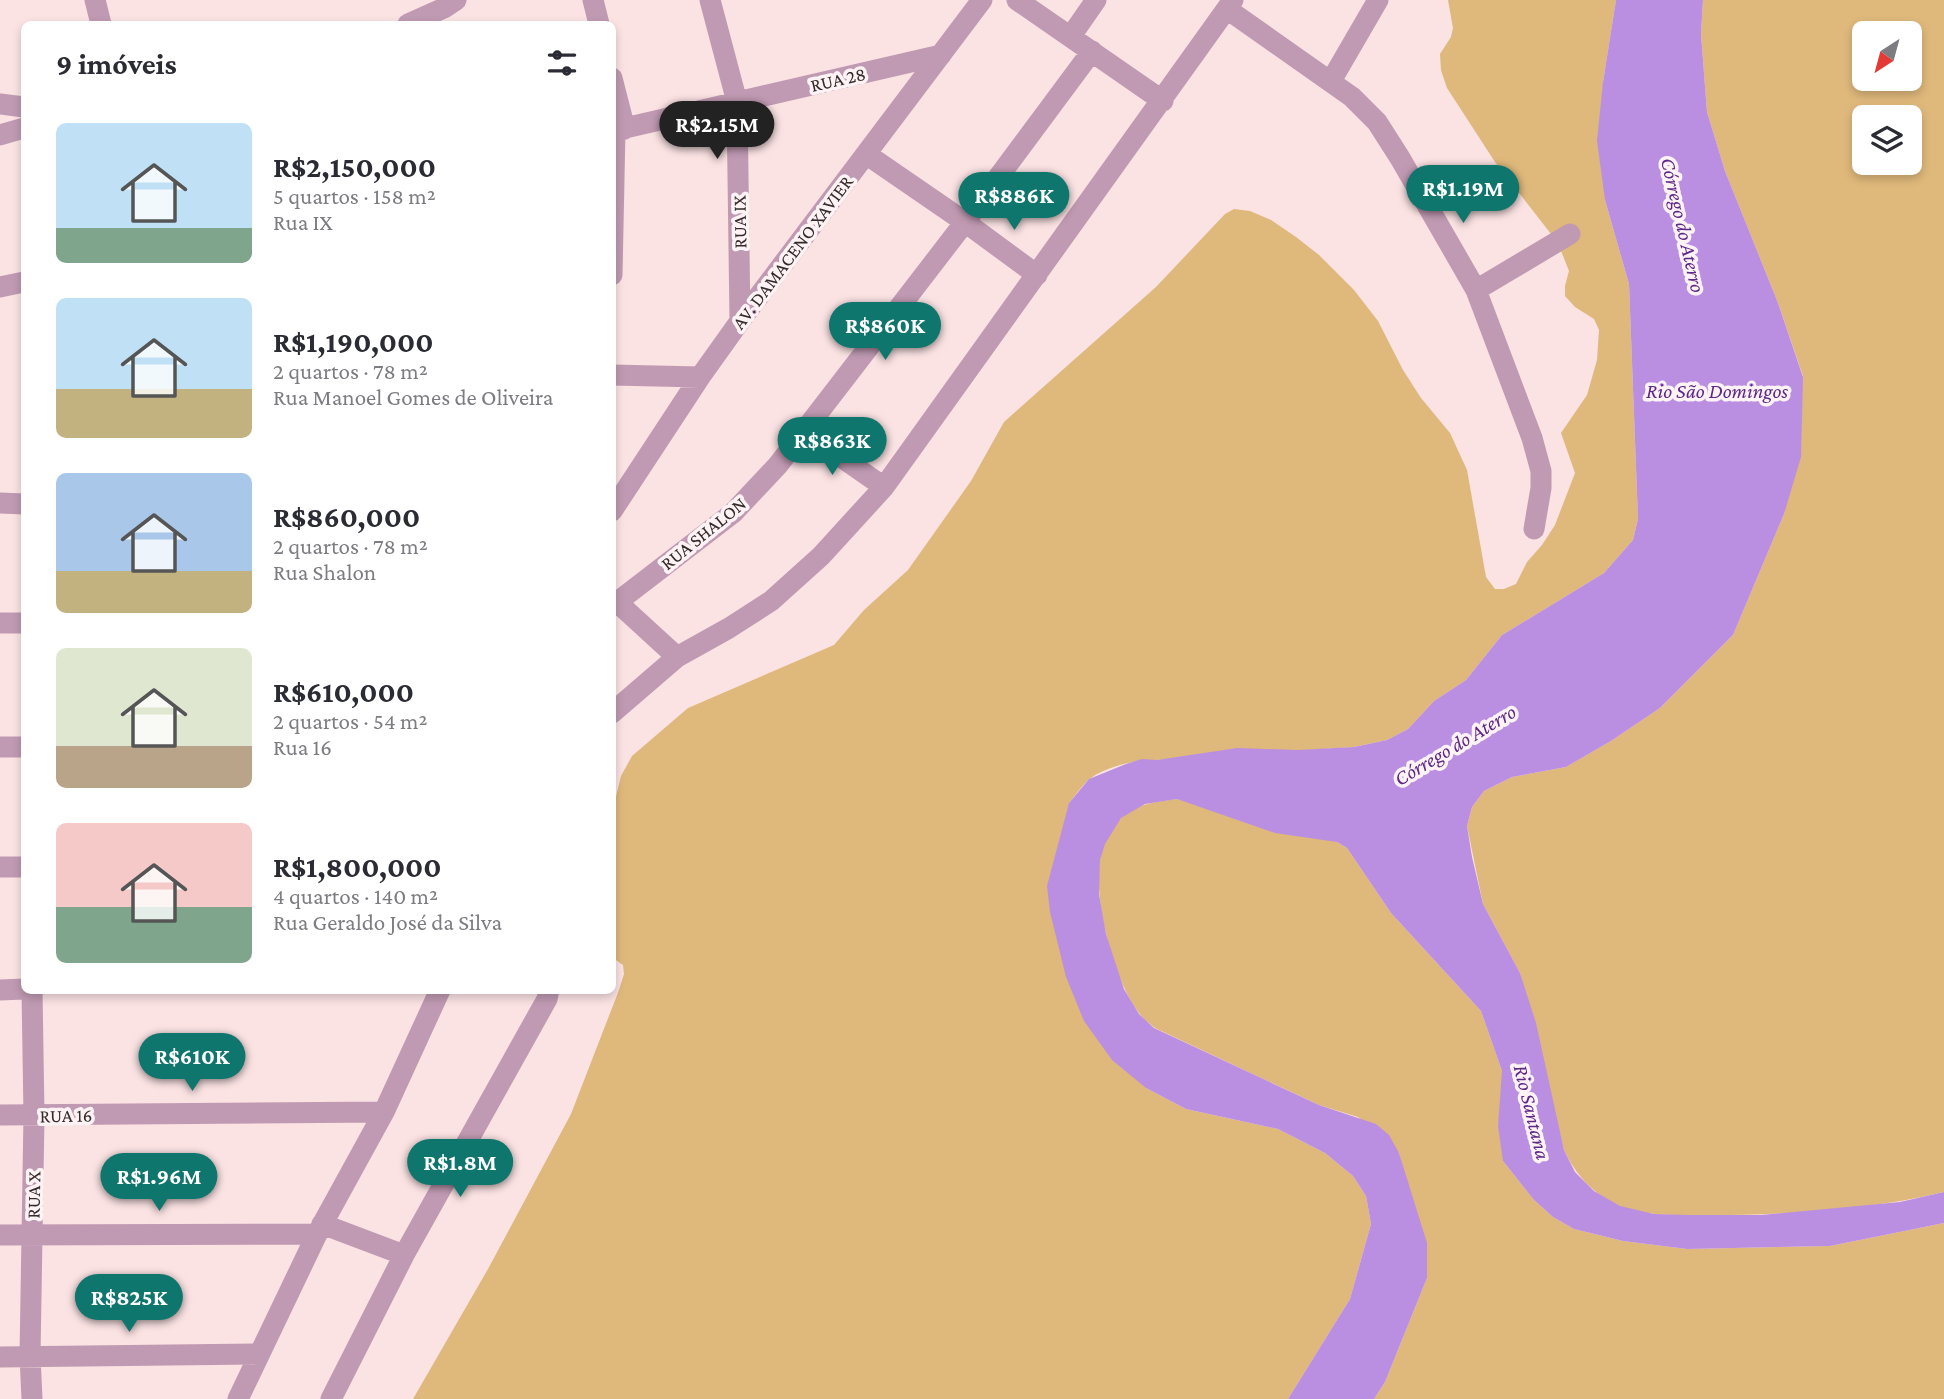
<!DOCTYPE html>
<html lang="pt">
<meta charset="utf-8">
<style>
body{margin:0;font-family:"Crimson Pro",serif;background:#f7f7f7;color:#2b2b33;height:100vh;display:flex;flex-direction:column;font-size:26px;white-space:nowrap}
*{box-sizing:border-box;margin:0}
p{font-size:23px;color:#7c7c81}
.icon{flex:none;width:38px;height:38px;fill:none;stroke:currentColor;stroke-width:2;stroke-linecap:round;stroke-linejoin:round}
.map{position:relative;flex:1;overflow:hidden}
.details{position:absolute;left:21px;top:21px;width:595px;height:973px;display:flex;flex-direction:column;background:#fff;border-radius:10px;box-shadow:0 4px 10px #0003}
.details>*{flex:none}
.needle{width:46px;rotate:216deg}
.fabs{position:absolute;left:1852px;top:21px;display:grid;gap:14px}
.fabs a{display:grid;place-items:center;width:70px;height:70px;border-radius:10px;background:#fff;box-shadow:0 4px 10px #0003;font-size:35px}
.price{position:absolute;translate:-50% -60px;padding:0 16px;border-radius:24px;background:#0f766e;color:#fff;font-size:23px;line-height:46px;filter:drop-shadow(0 2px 4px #0008)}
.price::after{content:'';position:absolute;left:50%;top:42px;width:21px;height:16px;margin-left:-10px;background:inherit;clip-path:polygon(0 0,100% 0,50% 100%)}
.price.active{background:#222;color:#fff}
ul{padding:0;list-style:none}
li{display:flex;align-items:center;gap:21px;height:175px;padding:0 35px}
li span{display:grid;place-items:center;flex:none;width:196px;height:140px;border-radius:10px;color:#555}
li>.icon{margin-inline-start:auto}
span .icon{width:84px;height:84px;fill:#fffc;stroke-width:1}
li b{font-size:30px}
h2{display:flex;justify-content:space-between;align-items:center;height:84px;padding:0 35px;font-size:30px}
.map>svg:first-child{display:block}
</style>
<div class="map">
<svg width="1944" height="1399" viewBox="0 0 1944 1399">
<rect width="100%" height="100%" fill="#fbe2e3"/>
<!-- green -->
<path fill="#dfb87b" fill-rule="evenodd" d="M 1448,0 L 1616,0 L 1603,82 L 1605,200 L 1629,284 L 1638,519 L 1633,540 L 1604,573 L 1502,635 L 1466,680 L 1434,701 L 1408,729 L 1387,740 L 1354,747 L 1157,760 C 1137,759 1103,767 1087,781 C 1080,788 1075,796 1069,803 L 1146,1088 L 1186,1109 L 1278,1129 L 1325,1153 L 1353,1176 L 1366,1196 L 1371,1224 L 1350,1299 L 1288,1399 L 413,1399 L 488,1269 L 571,1114 L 619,990 L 624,974 L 623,965 L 613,958 L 612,813 L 621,776 L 632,756 L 688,708 L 834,645 L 864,610 L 908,570 L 971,481 L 1004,422 L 1156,287 L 1225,214 L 1234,209 L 1250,211 L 1271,220 L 1296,237 L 1319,255 L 1354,290 L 1378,321 L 1403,370 L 1421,398 L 1450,433 L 1467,470 L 1486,577 L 1495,589 L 1504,589 L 1516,584 L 1527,562 L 1542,545 L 1555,525 L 1575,473 L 1561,433 L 1587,395 L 1597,360 L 1599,330 L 1594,319 L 1575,307 L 1565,296 L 1565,286 L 1569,271 L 1558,243 L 1495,162 L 1447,88 L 1441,70 L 1440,54 L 1451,37 L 1453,28 Z
M 1703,0 L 1944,0 L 1944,1192 C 1868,1210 1788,1215 1709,1215 C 1680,1215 1647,1217 1619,1206 C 1593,1194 1576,1175 1564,1150 L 1520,973 L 1483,904 L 1467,826 L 1472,807 L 1484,791 L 1512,777 L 1566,767 L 1611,741 L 1660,708 L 1733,635 L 1784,514 L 1803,376 L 1778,303 L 1725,171 L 1707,112 L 1701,34 ZM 1864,33 L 1909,33 L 1909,79 L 1864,79 ZM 1864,117 L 1909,117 L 1909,163 L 1864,163 Z
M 1177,799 L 1337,842 L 1347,848 L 1391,913 L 1481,1011 L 1502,1071 L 1503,1161 L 1534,1200 L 1553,1217 L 1574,1229 L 1623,1241 L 1687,1249 L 1830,1246 L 1944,1223 L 1944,1399 L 1374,1399 L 1385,1382 L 1427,1278 L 1399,1153 L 1358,1117 L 1319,1105 L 1155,1028 C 1149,1023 1143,1019 1139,1013 C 1114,981 1093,900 1100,860 C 1102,846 1112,826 1122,817 C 1138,803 1157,802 1177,799 Z"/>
<!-- water -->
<path fill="#ba8fe2" d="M 1616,0 L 1703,0 L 1701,34 L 1707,112 L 1725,171 L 1778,303 L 1803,377 L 1801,457 L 1784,514 L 1733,635 L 1660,708 L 1611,741 L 1566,767 L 1512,777 L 1484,791 L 1472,807 L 1467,826 L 1472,857 L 1483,904 L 1520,973 L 1536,1023 L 1564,1150 L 1575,1172 L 1594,1191 L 1620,1206 L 1654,1214 L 1689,1215 L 1761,1215 L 1900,1202 L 1944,1192 L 1944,1223 L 1830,1246 L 1687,1249 L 1623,1241 L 1574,1229 L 1553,1217 L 1534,1200 L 1503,1161 L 1498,1126 L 1502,1071 L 1481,1011 L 1391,913 L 1347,848 L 1337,842 L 1275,833 L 1177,799 L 1145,804 L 1121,818 L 1105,844 L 1100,860 L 1099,894 L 1106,934 L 1124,989 L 1139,1014 L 1154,1028 L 1319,1105 L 1376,1124 L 1389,1135 L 1399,1153 L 1427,1243 L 1427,1278 L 1385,1382 L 1374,1399 L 1288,1399 L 1350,1299 L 1371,1224 L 1366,1196 L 1353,1176 L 1325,1153 L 1278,1129 L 1186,1109 L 1146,1088 L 1112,1060 L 1084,1021 L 1066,977 L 1050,912 L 1047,886 L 1069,803 L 1089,779 L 1126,764 L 1142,759 L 1157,760 L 1237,748 L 1298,750 L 1354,747 L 1387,740 L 1408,729 L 1434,701 L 1466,680 L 1502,635 L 1604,573 L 1633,540 L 1638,519 L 1629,284 L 1605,200 L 1597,141 L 1603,82 Z"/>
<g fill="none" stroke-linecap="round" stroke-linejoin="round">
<!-- minor -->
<path stroke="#c09ab2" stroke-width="21" d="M 95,0 L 101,24
M 593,0 L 599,24
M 710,0 L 737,102 L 740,321
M 1017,0 L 1163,101
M 1227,9 L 1352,97 L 1377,122 L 1400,158 L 1476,290 L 1532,438 L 1541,471 L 1541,488 L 1534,529
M 408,24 L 444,8 L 456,0
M 1071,36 L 1096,0
M 612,78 L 625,129
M 1331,81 L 1378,0
M 0,104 L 24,107
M 612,131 L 941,55
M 0,135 L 24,128
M 866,154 L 965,222 L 1037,275
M 612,275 L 615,131
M 0,287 L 24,282
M 1476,290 L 1570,234
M 612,375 L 700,377
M 805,432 L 884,487
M 0,503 L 24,504
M 612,511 L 700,377 L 740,321 L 982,0
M 618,603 L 677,657
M 612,606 L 733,513 L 778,465 L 965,222 L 1092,51
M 0,623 L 24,623
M 612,713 L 677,657 L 729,628 L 771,601 L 821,556 L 884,487 L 1233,0
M 0,747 L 24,747
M 0,867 L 24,867
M 0,990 L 24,989
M 0,1115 L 384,1112
M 322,1224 L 404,1255
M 0,1235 L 317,1234
M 0,1357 L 259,1354
M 32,1399 L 30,1356 L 34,1115 L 32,990
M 238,1399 L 317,1234 L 384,1112 L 440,990
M 331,1399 L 404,1255 L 547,999 L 549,990"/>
</g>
<g text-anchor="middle" stroke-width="7" stroke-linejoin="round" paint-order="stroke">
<!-- street labels -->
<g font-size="19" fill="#352b2c" stroke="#fdf3f4">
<text transform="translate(838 79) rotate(-13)" y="7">RUA 28</text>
<text transform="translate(739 222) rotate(-91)" y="7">RUA IX</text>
<text transform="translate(792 252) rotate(-53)" y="7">AV. DAMACENO XAVIER</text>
<text transform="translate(703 533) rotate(-39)" y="7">RUA SHALON</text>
<text transform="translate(66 1115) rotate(-1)" y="7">RUA 16</text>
<text transform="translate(33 1195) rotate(-89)" y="7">RUA X</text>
</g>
<!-- water labels -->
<g font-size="21" font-style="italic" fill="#5f2788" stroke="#fdf3f4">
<text transform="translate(1683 225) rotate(77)" y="7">Córrego do Aterro</text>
<text x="1717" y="398">Rio São Domingos</text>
<text transform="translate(1455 745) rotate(-31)" y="7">Córrego do Aterro</text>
<text transform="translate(1532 1112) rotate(76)" y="7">Rio Santana</text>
</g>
</g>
</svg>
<div class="fabs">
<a><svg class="needle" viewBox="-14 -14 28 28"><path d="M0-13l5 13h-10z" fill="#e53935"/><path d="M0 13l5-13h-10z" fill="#7c7c81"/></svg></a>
<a><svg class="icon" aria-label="layers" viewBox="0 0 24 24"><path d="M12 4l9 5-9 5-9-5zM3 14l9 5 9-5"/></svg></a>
</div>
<b class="price active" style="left:717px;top:161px">R$2.15M</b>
<b class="price" style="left:1463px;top:225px">R$1.19M</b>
<b class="price" style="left:1014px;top:232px">R$886K</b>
<b class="price" style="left:885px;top:362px">R$860K</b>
<b class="price" style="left:832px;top:477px">R$863K</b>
<b class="price" style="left:192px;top:1093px">R$610K</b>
<b class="price" style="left:460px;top:1199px">R$1.8M</b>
<b class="price" style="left:159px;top:1213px">R$1.96M</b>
<b class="price" style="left:129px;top:1334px">R$825K</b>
<section class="details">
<h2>9 imóveis<svg class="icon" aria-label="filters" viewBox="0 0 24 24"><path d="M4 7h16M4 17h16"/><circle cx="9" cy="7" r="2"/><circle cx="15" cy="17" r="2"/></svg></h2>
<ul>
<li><span style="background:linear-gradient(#bfe0f5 75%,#7fa58c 0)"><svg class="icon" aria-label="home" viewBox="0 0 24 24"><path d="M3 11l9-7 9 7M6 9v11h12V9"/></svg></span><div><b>R$2,150,000</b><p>5 quartos · 158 m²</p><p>Rua IX</p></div></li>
<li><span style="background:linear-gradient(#bfe0f5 65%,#c2b280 0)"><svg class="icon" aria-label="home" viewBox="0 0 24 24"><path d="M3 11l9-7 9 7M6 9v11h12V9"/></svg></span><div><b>R$1,190,000</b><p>2 quartos · 78 m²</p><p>Rua Manoel Gomes de Oliveira</p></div></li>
<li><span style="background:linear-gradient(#a9c7e8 70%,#c2b280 0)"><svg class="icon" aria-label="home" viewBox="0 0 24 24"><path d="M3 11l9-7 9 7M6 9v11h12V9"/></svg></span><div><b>R$860,000</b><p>2 quartos · 78 m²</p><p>Rua Shalon</p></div></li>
<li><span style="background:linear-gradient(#dfe7d0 70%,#b9a48a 0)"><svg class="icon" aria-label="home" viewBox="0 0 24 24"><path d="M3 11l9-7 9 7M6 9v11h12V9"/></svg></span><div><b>R$610,000</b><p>2 quartos · 54 m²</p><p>Rua 16</p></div></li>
<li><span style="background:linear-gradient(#f6c9c9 60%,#7fa58c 0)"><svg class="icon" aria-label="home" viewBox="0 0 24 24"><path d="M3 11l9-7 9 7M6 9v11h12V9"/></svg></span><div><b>R$1,800,000</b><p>4 quartos · 140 m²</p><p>Rua Geraldo José da Silva</p></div></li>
</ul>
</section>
</div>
